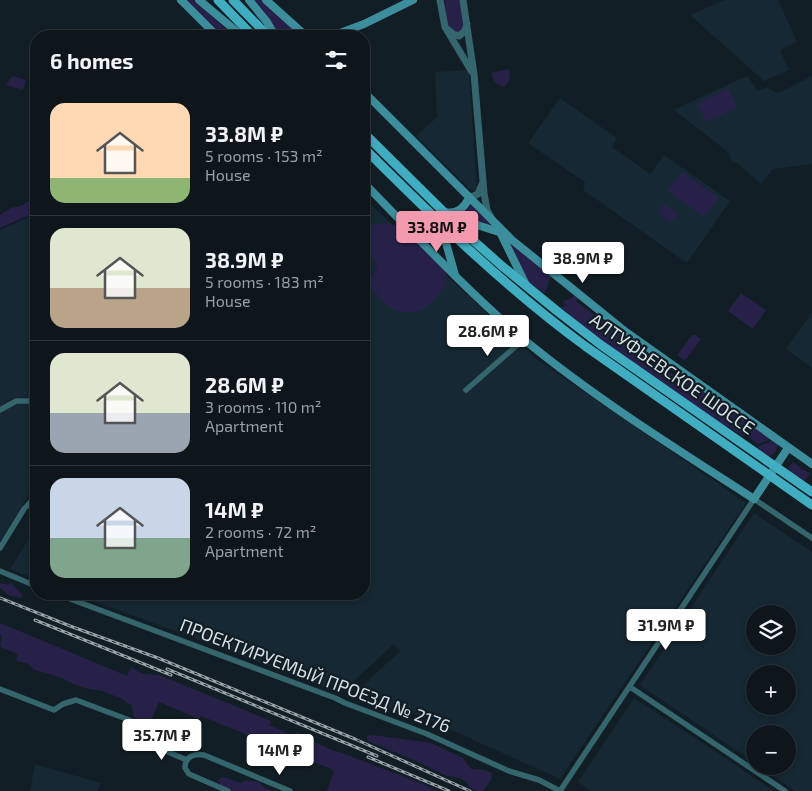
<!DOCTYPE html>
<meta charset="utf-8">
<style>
body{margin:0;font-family:"Exo 2",sans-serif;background:#1c2329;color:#f1f3f6;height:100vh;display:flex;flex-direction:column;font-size:19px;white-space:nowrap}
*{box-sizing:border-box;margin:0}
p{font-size:16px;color:#9b9fa3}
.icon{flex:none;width:28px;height:28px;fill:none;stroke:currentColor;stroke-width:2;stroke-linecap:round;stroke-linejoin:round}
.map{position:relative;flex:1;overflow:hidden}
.drawer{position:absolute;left:30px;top:30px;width:340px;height:570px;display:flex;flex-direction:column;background:#0e161c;border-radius:20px;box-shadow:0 2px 8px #0003,0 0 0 1px #2e353b}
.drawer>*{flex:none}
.tools{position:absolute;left:746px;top:605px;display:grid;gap:10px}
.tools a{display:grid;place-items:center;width:50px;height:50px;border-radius:50%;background:#0e161c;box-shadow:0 2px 8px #0003,0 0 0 1px #2e353b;font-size:25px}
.price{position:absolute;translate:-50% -42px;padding:0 11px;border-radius:5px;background:#fff;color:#222;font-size:16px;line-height:32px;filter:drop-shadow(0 1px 2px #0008)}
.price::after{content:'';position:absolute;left:50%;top:30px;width:15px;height:11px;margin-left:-8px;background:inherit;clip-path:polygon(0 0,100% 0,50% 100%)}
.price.on{background:#f29aae;color:#111}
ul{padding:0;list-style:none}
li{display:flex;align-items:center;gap:15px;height:125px;padding:0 20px}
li+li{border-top:1px solid #2e353b}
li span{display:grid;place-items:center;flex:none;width:140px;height:100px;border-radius:15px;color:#555}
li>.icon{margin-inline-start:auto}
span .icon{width:60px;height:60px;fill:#fffc;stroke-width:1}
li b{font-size:21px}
h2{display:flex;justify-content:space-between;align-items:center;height:60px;padding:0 20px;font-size:21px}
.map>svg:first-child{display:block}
</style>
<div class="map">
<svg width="812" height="791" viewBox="0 0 812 791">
<rect width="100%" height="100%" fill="#121e25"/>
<!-- built -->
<path fill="#162833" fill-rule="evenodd" d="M 724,0 L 778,0 L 797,42 L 780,50 L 789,70 L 764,81 L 690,15 Z
M 466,70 L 469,74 L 477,190 L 472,191 L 416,136 L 437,117 L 435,72 Z
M 812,76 L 812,164 L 773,169 L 761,184 L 737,163 L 732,162 L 728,152 L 674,110 L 744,77 L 748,77 L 758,91 L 767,87 L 777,93 L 779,91 L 781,92 Z
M 560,98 L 617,138 L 612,147 L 650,174 L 664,155 L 730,201 L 687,263 L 583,190 L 585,182 L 528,143 Z
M 364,198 L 535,358 L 746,503 L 560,779 L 409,711 L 406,717 L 354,694 L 400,651 L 394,644 L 341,693 L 75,594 L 364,594 Z
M 36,214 L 36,397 L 13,398 L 0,406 L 0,230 Z
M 812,312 L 812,368 L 786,349 Z
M 18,402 L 36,402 L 36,483 L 0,541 L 0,414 Z
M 754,513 L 812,552 L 812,791 L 795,791 L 760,766 L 788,766 L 788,734 L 755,734 L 755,763 L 640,685 ZM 755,614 L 788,614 L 788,646 L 755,646 ZM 755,674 L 788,674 L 788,706 L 755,706 Z
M 36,518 L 36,579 L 10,569 L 33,532 L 29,530 Z
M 634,698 L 713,750 L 774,791 L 591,791 L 578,782 Z
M 35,764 L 101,783 L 97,791 L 30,791 Z"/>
<!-- green -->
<path fill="#27214a" d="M 185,0 L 193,0 L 234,36 L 221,36 Z
M 254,0 L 262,0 L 302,36 L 280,36 Z
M 445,0 L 460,0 L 465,26 L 461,33 L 449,29 L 446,22 Z
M 509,69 L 510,79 L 505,87 L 495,83 L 491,73 Z
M 13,76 L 26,80 L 23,90 L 6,85 Z
M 728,88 L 737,107 L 706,122 L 697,104 Z
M 682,172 L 718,198 L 704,217 L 668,191 Z
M 36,196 L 36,214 L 22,218 L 0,228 L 0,215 L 11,208 L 21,206 Z
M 470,204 L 493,225 L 494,227 L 455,216 Z
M 664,204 L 678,214 L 671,222 L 658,212 Z
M 364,221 L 373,225 L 387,223 L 403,227 L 446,272 C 448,290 433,300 421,311 L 401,312 L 391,309 L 370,288 L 364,289 L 364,280 L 373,275 L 377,266 L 375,260 L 364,252 Z
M 510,244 L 551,276 L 545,293 L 533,285 L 531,287 L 528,284 Z
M 741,293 L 766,310 L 753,329 L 728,311 Z
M 575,295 L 578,298 L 576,301 L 594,315 L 597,313 L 652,356 L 651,359 L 678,378 L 680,375 L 748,423 L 745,435 L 742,436 L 728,426 L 726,429 L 568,317 L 569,314 L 559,307 L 566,306 L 563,302 C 566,299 571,300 575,295 Z
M 692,335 L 695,335 L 701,339 L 686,359 L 683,360 L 677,355 Z
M 749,424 L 770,439 L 769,440 L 758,444 L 748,437 Z
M 771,440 L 777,444 L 778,447 L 774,454 L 768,457 L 759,452 L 761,450 L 757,447 L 770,442 Z
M 793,462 L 810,474 L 804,482 L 788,470 Z
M 10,582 L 22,595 L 21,598 L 8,595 L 0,588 L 0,583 L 8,585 Z
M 0,623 L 127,676 L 131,667 L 143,674 L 159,675 L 271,721 L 269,725 L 294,736 L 296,732 L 315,740 L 314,742 L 334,751 L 339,752 L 423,784 L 436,791 L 327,791 L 334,772 L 331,769 L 201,716 L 199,719 L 159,702 L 147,729 L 135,720 L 131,705 L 120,698 L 102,691 L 88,689 L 71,683 L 62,678 L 35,670 L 26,663 L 16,661 L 18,654 L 0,647 L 2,636 L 0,635 Z
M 373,735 L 431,743 L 463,758 L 471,769 L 484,770 L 492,773 L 491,780 L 483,791 L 477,791 L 469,787 L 467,782 L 457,777 L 447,776 L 416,761 L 368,741 L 366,736 Z
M 223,777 L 241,783 L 245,780 L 259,782 L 266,789 L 273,791 L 233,791 L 219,784 L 218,780 Z"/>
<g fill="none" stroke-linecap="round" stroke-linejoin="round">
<!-- minor -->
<path stroke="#35656d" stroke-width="5.5" d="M 33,188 L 36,187
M 466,390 L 524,339
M 0,410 L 16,401 L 36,401
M 0,548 L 24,509 L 36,496
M 0,571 L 36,586
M 57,594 L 335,698 L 345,703 L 427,734 L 509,771 L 539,780 L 560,791
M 630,687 L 785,791
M 0,689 L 54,710 L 63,704 L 76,700 L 137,723 L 144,742 L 187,760
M 228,791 L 189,774 L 185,768 C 185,757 193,753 204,755 L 290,791
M 560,791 L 754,499 L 812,538"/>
<!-- tertiary -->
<path stroke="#35656d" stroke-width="7" d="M 440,0 L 445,27 L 472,72
M 463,0 L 474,74 L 484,193 L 487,210 L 492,219
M 447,29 L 453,34 L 459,36 L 465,31 L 467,24
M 469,198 L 478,194 L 482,184"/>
<!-- secondary -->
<path stroke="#3d8e9c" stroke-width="8" d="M 181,0 L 217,36
M 199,0 L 242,36
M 249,0 L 267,22 L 275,36
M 266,0 L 306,36
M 332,36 L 364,24 L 413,0
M 364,92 L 512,240 L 626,332 L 812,464
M 364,183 C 417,237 469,293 527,342 C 598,400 677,449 754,499 L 788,448
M 445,212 C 457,215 464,208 469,198
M 449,216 L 502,233
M 438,222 L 444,236 L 455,275
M 499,230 L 526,285
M 419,240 C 428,235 436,233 438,222"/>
<!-- primary -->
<path stroke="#40aec0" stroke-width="9" d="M 218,0 L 253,36
M 233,0 L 268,36
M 364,133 L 466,234 L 502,266 L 557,311 L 601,345 L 812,492
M 364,148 C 434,218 505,287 585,346 L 812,505"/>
<defs>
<path id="rail" d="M 0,598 L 70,626 L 158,658 L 355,739 L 470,791
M 35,620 L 171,675
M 167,669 L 377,756
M 368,757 L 449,791"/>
</defs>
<!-- rail casing -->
<use href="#rail" stroke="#9aa3a9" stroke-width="3"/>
<!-- rail -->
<use href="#rail" stroke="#121e25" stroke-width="1" stroke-dasharray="4" stroke-linecap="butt"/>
</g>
<g text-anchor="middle" stroke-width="4.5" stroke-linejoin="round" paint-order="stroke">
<!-- street labels -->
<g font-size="18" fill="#d7dfe4" stroke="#121e25">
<text transform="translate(672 374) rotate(35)" y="6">АЛТУФЬЕВСКОЕ ШОССЕ</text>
<text transform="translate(315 676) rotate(21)" y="6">ПРОЕКТИРУЕМЫЙ ПРОЕЗД № 2176</text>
</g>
</g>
</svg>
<div class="tools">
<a><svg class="icon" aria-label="layers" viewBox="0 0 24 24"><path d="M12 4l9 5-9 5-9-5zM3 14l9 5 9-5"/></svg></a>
<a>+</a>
<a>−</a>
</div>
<b class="price on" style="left:437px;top:253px">33.8M ₽</b>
<b class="price" style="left:583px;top:284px">38.9M ₽</b>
<b class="price" style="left:488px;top:357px">28.6M ₽</b>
<b class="price" style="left:666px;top:651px">31.9M ₽</b>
<b class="price" style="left:162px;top:761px">35.7M ₽</b>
<b class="price" style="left:280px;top:776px">14M ₽</b>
<section class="drawer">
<h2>6 homes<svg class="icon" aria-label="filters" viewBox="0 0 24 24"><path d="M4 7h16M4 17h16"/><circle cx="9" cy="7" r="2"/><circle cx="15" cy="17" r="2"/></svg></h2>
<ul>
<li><span style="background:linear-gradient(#ffd9b3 75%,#8fb573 0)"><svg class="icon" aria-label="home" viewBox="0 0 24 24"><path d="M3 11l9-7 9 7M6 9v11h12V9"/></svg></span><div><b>33.8M ₽</b><p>5 rooms · 153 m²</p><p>House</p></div></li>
<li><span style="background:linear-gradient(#dfe7d0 60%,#b9a48a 0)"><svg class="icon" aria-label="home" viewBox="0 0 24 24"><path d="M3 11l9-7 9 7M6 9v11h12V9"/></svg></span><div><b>38.9M ₽</b><p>5 rooms · 183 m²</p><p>House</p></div></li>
<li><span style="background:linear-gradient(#dfe7d0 60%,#9aa5b1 0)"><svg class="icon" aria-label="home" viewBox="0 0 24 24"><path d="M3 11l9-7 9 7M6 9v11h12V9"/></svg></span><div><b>28.6M ₽</b><p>3 rooms · 110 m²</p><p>Apartment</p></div></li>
<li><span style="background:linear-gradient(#c9d6e8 60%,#7fa58c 0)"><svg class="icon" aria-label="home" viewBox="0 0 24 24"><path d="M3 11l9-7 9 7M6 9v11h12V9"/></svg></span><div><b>14M ₽</b><p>2 rooms · 72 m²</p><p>Apartment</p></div></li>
</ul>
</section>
</div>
